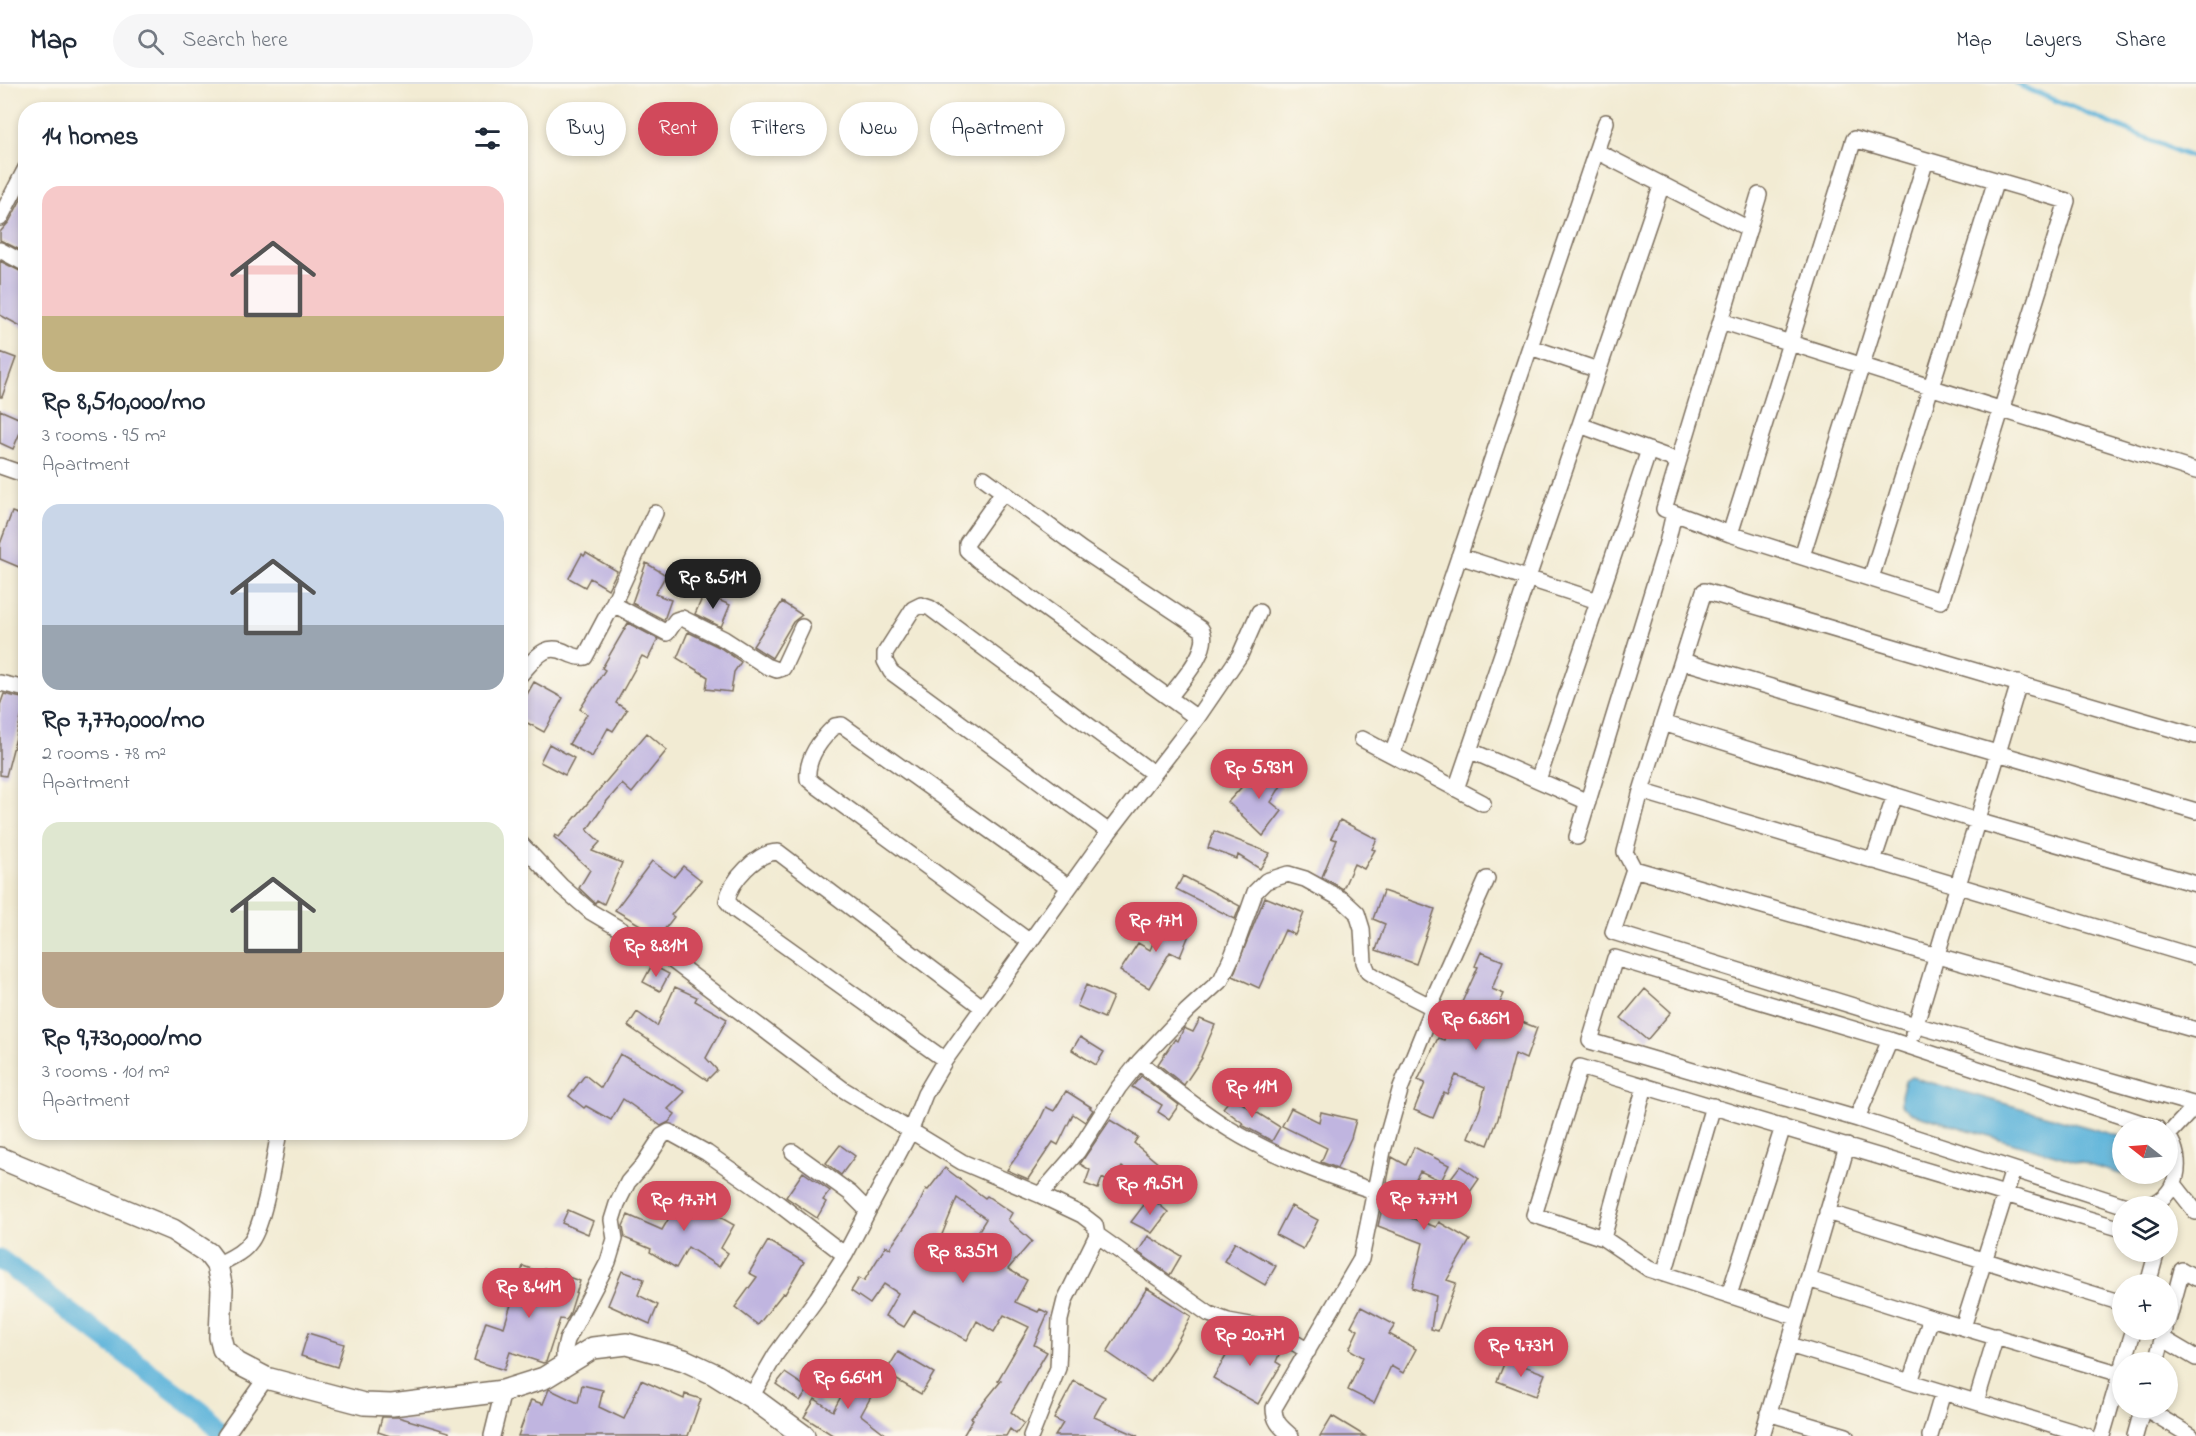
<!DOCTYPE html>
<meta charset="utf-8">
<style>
body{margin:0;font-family:"Indie Flower",sans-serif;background:#f6f6f7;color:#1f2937;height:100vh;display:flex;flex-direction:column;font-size:22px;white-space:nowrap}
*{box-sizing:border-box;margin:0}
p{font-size:20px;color:#747a83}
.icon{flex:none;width:33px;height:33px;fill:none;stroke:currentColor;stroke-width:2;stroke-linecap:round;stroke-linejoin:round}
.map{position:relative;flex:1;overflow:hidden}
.panel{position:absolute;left:18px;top:18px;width:510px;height:1038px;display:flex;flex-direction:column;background:#fff;border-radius:24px;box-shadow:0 3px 9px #0003}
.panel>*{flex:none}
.top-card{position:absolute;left:546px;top:18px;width:570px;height:54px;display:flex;gap:12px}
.needle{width:39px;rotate:287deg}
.buttons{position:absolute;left:2112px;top:1034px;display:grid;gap:12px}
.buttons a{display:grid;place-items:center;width:66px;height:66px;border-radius:50%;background:#fff;box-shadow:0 3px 9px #0003;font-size:30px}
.price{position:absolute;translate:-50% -51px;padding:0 14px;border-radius:21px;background:#d1495b;color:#fff;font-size:20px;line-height:39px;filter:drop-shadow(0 2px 3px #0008)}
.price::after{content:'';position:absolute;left:50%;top:36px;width:18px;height:14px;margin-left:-9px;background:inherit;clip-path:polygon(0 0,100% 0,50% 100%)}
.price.selected{background:#222;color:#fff}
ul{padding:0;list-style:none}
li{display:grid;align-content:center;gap:12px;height:318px;padding:0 24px}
li span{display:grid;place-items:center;height:186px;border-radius:18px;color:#555}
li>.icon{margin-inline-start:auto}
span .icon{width:108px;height:108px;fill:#fffc;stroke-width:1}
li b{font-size:26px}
h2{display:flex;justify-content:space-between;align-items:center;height:72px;padding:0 24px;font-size:26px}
.tag{padding:0 21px;border-radius:27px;background:#fff;box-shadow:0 3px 9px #0003;font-size:21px;line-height:54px}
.tag.selected{background:#d1495b;color:#fff}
header{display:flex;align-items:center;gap:36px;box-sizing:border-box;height:84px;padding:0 30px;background:#fff;border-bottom:2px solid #e0e1e3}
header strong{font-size:28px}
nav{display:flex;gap:33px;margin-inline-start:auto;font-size:21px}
.search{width:420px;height:54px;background:#f6f6f7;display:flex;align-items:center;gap:15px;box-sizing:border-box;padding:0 21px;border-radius:33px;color:#747a83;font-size:22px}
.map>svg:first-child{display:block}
</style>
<header>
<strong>Map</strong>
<div class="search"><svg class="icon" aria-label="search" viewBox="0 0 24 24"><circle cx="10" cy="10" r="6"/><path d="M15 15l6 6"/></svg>Search here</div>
<nav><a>Map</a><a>Layers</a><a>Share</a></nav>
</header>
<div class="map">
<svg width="2196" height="1352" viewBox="0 0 2196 1352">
<rect width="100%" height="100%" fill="#fbf7ec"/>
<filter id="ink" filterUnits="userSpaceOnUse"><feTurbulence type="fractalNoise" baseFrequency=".0167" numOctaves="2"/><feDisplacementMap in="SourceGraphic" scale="12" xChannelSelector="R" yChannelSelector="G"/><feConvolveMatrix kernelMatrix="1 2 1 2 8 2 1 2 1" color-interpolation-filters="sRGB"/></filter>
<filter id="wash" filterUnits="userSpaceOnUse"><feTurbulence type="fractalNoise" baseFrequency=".008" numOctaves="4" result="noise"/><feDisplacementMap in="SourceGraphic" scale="24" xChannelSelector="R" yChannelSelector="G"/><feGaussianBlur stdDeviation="1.35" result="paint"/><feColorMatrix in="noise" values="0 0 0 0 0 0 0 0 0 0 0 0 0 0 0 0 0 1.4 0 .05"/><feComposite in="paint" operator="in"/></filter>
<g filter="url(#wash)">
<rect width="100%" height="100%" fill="#f2ebd3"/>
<!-- water -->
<path fill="#5db4da" stroke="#4c6f7c" stroke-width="1.5" d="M 1911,993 L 2122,1053 L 2122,1089 L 2137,1089 L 2130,1093 L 1911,1029 L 1901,1020 L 1901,1011 L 1905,997 Z"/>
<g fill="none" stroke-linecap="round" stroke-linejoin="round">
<!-- stream -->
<path stroke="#5db4da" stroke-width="5" d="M 2016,0 L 2196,75"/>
<!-- canal -->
<path stroke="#5db4da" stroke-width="20" d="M 0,1175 L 203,1329 L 223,1352"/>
</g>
<g id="blocks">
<!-- building -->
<path fill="#c0b5e0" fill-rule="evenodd" d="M 26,106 L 26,169 L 0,156 L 0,148 L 9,138 Z
M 0,177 L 26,190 L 26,245 L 0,231 Z
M 0,268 L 16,274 L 2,313 L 0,313 Z
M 0,326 L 25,337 L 13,365 L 0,359 Z
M 12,428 L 26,433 L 26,486 L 0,475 L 0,460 Z
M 586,469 L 617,487 L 608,505 L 590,494 L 585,503 L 569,494 L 582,470 L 584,472 Z
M 646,479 L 666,491 L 655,510 L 671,516 L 664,536 L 632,519 Z
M 704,510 L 730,521 L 721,543 L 695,530 Z
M 782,518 L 802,531 L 793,538 L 772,574 L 753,562 Z
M 628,539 L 658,555 L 648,575 L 642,572 L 616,619 L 627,626 L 613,647 L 608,644 L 592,673 L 569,660 L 587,630 L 580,625 L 605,586 L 602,584 Z
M 688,548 L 719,563 L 741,578 L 734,588 L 731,608 L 706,605 L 708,593 L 677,574 Z
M 534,598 L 563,614 L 544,648 L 520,635 L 520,623 Z
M 4,610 L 26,615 L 6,692 L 0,691 L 0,621 Z
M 647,649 L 667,666 L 632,709 L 622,700 L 607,717 L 587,746 L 600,758 L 592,767 L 622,779 L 604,820 L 597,816 L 595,819 L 579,804 L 590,786 L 554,753 L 555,751 L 559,753 Z
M 549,660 L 574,674 L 565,691 L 540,678 Z
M 1258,681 L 1284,697 L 1271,718 L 1282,727 L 1263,752 L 1228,718 L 1249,695 Z
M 1340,736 L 1377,755 L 1372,765 L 1375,766 L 1364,785 L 1354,780 L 1343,805 L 1322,793 L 1337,756 L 1331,754 Z
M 1214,747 L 1270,769 L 1260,785 L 1238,771 L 1237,775 L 1208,764 Z
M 652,777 L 674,793 L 683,782 L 701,796 L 671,831 L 674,833 L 657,855 L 645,848 L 647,845 L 615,826 Z
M 1183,792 L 1240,822 L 1235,835 L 1176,805 Z
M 1383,807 L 1435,825 L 1416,880 L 1376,866 L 1385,840 L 1373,835 Z
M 1265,813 L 1304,829 L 1295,851 L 1285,846 L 1259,904 L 1233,892 Z
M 1164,834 L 1191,846 L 1180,873 L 1170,868 L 1149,904 L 1120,887 L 1138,859 L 1150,866 Z
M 1481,868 L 1503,877 L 1492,905 L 1504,910 L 1492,936 L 1519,946 L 1522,938 L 1537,944 L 1526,975 L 1515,970 L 1498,1035 L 1488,1061 L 1468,1053 L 1480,1024 L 1485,1003 L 1456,991 L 1447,1010 L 1444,1008 L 1433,1034 L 1414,1026 L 1425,999 L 1418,996 L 1438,954 L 1444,956 L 1455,928 L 1457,929 L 1478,883 L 1475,882 Z
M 652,881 L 669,890 L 660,907 L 643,898 Z
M 1086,901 L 1113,913 L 1104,934 L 1077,922 Z
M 675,903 L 697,913 L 695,917 L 727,935 L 706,974 L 717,986 L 707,996 L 628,942 L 637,928 L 657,942 Z
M 1645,905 L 1671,928 L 1647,956 L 1621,934 Z
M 1200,935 L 1215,941 L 1201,973 L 1202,974 L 1184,1001 L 1158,980 L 1175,955 L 1178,957 L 1183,946 L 1184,944 L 1193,948 Z
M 1080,953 L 1104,968 L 1096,981 L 1072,966 Z
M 620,970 L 685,1008 L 668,1025 L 675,1030 L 669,1038 L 661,1042 L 623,1015 L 611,1036 L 586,1022 L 584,1024 L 569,1012 L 585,991 L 601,1004 Z
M 1141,992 L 1179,1021 L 1169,1035 L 1158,1028 L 1162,1021 L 1132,1003 Z
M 1066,1007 L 1091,1023 L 1090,1024 L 1093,1026 L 1085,1038 L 1073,1030 L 1058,1061 L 1053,1058 L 1028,1095 L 1007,1086 L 1035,1046 L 1046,1023 L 1054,1027 Z
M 1232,1013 L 1280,1043 L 1272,1057 L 1242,1041 L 1244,1040 L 1223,1024 Z
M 1291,1024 L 1319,1038 L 1321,1028 L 1356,1036 L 1351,1054 L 1337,1084 L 1321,1078 L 1327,1064 L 1282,1042 Z
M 1110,1036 L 1138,1053 L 1134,1059 L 1160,1081 L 1147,1102 L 1122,1083 L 1111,1099 L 1102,1094 L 1098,1105 L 1085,1100 L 1090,1086 L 1080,1080 Z
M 840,1061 L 855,1072 L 841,1091 L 826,1079 Z
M 1414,1063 L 1449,1081 L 1441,1097 L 1420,1087 L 1397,1129 L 1436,1143 L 1439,1138 L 1470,1156 L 1447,1196 L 1456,1199 L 1438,1247 L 1431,1245 L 1436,1212 L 1412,1204 L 1423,1159 L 1378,1142 L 1388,1099 L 1387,1098 L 1392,1073 L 1406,1081 Z
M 1460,1082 L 1479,1095 L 1470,1108 L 1450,1095 Z
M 945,1084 L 985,1114 L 987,1112 L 1012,1129 L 1008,1136 L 1032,1157 L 1008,1185 L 1027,1196 L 1015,1218 L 1038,1228 L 1040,1225 L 1048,1229 L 1034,1261 L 1047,1268 L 1011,1328 L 1024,1339 L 1016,1350 L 1010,1345 L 1006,1352 L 963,1352 L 973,1335 L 971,1334 L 1001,1297 L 998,1296 L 1029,1243 L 1004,1231 L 994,1248 L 977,1237 L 967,1256 L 914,1227 L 904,1243 L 885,1232 L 898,1209 L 884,1200 L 870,1220 L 851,1207 L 859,1194 L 864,1197 L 886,1162 L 890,1164 L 917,1125 L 926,1105 L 928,1106 ZM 957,1114 L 986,1135 L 973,1156 L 980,1160 L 966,1185 L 932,1166 L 941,1153 Z
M 803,1088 L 830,1107 L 823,1116 L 826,1118 L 817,1134 L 786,1113 Z
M 686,1105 L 713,1121 L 709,1127 L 734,1141 L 721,1164 L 728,1169 L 719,1183 L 688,1163 L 676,1184 L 650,1168 L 651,1165 L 625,1154 L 623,1142 L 628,1131 L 662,1146 Z
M 1150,1113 L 1168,1128 L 1152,1149 L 1131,1138 Z
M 1291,1122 L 1318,1136 L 1303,1165 L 1276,1151 Z
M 568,1126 L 593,1137 L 588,1150 L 562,1139 Z
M 1148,1152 L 1181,1172 L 1170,1191 L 1138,1168 Z
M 768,1157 L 804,1178 L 785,1210 L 783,1209 L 758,1241 L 735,1223 L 757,1193 L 749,1189 Z
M 1235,1158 L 1276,1182 L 1265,1201 L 1224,1177 Z
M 523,1182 L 543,1189 L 544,1185 L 580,1197 L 569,1232 L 566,1236 L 560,1235 L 546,1278 L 543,1279 L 510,1268 L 504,1286 L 474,1276 L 486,1237 L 504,1243 Z
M 622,1187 L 644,1195 L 638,1211 L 658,1221 L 650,1240 L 608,1221 Z
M 1147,1204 L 1191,1232 L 1175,1261 L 1151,1298 L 1107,1268 Z
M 1361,1223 L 1395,1241 L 1389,1250 L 1416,1265 L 1403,1289 L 1391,1282 L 1374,1319 L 1348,1306 L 1363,1273 L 1349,1265 L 1358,1246 L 1351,1242 Z
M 308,1249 L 344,1260 L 337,1283 L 301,1272 Z
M 1251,1251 L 1268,1254 L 1282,1263 L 1276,1278 L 1281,1281 L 1258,1320 L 1213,1294 L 1236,1255 L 1247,1261 Z
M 898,1268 L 934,1289 L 921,1310 L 885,1289 Z
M 1506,1275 L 1545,1290 L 1536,1312 L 1497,1297 Z
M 856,1285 L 879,1298 L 861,1331 L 888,1352 L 834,1352 L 804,1333 L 815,1315 L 833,1327 Z
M 785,1289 L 809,1305 L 800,1317 L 776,1300 Z
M 641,1296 L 684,1315 L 685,1310 L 701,1315 L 688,1352 L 518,1352 L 531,1316 L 543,1320 L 549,1305 L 578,1319 L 582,1301 L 603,1306 L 599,1323 L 624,1335 Z
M 1074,1297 L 1105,1313 L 1094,1333 L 1138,1352 L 1055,1352 L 1063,1339 L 1054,1335 Z
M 1332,1332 L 1365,1352 L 1320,1352 Z
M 382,1333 L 398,1333 L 449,1348 L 449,1352 L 390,1352 L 378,1348 Z"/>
</g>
</g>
<g filter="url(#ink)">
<use href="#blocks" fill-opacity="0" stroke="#7b6e5d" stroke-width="1.5"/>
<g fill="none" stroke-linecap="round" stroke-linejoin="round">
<defs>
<path id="street" d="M 1596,67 L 1749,145
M 0,134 L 26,84
M 0,166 L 26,180
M 1721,237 L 2196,387
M 1530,263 L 1598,286
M 1580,341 L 1678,377
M 0,382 L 26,391
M 984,394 L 1082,466 L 1201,545 C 1213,563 1181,598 1170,612
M 1003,408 L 967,459 L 967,466 L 978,476 L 1197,634
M 1674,429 L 1730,450 L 1941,517 L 2067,117 L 1854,55 L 1730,450
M 1459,472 L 1598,517
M 1802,472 L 1926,76
M 1871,494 L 1996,96
M 613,520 L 667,549 L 676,536 L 682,534 L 724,555 L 766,582 L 777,586 L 783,584 L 802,543
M 1682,577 L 2196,727
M 520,591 C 535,575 545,557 567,569 C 573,572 578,574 585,573 L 613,520 L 655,429
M 0,599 L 26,605
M 1663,639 L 1977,737 L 2196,800
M 2196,652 L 1704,507 L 1641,707 L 2196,873
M 1362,655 L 1483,719
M 1469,666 L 1588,718
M 1392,671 L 1606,38
M 1538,696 L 1649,366
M 1456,705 L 1662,100
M 1109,748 L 891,588 L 885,577 L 885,569 L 913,525 L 921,521 L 930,524 L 1154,690
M 1577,753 L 1667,459 L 1674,429 L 1664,425 L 1759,111
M 520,759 L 561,802 L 591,828 L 669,874 L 844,1006 L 962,1078 L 1040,1111 L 1082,1131 L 1095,1141 L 1097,1151 L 1065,1216 L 1060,1236 L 1058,1284 L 1031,1352
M 1873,777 L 1895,711
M 1634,785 L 1625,768 L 1641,707
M 1030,858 L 814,700 L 808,695 C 806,674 820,656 835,642 L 842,641 L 1069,803
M 1430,922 L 1487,795
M 2196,946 L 1634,785 L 1613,848 L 1915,941 L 2196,1021
M 1913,950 L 2019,599
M 945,976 L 735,826 L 727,817 C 730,797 757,768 778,768 L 982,923
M 1139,978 C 1169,1001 1198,1026 1231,1046 C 1275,1073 1326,1091 1374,1107
M 1858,1035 L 1590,957 L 1615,874 L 1890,956
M 2168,1051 L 2196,1021
M 793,1068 L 850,1109 L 868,1127 L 845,1171
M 2174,1100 L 2196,1128
M 1040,1111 L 1078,1067 L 1119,1003 L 1139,978 L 1187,927 L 1221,896 L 1233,870 L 1255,808 L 1266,797 L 1288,790 L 1305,795 L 1343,816 L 1357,829 L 1362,845 L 1364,878 L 1368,888 L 1385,899 L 1430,922 L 1431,929 L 1401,1003 L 1383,1067 L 1361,1175 L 1274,1324 C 1274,1338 1281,1343 1291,1352
M 2126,1122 L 1858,1035 L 1860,1027 L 1890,956 L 2157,1044
M 2146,1122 C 2179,1114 2185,1076 2168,1052
M 868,1127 L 910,1048 L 925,1010 L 945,976 L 1109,748 L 1197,634 L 1240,571 L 1259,528
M 1827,1128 L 2122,1219
M 1097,1151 L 1209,1230 L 1228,1237 L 1272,1245 L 1308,1267
M 1603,1154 L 1645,1002
M 217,1181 C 230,1174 243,1169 251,1157 C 265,1137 274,1074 279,1048
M 1664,1190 L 1713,1022
M 1808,1195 L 1931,1234 L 1910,1298
M 2148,1200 L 2157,1167
M 1729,1211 L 1783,1043
M 1796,1233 L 1649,1185 L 1603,1154 L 1534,1131 L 1580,983 L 2122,1145
M 1931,1234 L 2121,1290
M 2168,1237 L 2182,1186 L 2196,1194
M 1963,1243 L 2013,1086
M 2162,1254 L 2196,1274
M 1789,1261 L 2087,1352
M 2124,1278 L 2134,1245
M 2156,1278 L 2165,1245
M 564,1282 L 564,1268 L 567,1256 L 608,1178 L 615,1155 L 612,1136 L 617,1120 L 628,1098 L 643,1081 L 662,1052 L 669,1048 L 707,1069 L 771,1114 L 845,1171 L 817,1214 L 776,1270 L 751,1313
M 1976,1318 L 1996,1252
M 2143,1323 L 2191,1352
M 1768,1329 L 1846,1352
M 225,1352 L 266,1294
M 492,1352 L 503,1307
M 1762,1352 L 1847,1062
M 1930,1352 L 1943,1308
M 2102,1352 L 2122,1284
M 2135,1352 L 2143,1323"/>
<path id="secondary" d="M 0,1074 L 173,1146 L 208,1169 L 217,1181 L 222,1205 L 220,1253 L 223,1265 L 237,1279 L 266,1294 L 364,1320 L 392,1321 L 503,1307 L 544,1294 L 593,1264 L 627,1260 L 684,1276 L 714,1290 L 751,1313 L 804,1352"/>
</defs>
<!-- street casing -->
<use href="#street" stroke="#7b6e5d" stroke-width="18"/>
<!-- secondary casing -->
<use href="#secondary" stroke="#7b6e5d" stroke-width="24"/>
<!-- street -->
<use href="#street" stroke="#fff" stroke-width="15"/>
<!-- secondary -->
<use href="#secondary" stroke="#fff" stroke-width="21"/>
</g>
</g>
</svg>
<div class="buttons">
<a><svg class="needle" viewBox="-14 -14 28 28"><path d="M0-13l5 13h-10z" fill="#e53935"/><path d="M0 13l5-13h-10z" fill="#747a83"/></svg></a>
<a><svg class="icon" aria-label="layers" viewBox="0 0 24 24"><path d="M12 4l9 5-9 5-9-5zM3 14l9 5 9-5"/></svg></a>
<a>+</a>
<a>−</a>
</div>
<b class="price selected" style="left:713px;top:526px">Rp 8.51M</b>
<b class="price" style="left:1259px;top:716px">Rp 5.93M</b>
<b class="price" style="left:1156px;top:869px">Rp 17M</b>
<b class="price" style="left:656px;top:894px">Rp 8.81M</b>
<b class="price" style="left:1476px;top:967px">Rp 6.86M</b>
<b class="price" style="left:1252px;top:1035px">Rp 11M</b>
<b class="price" style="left:1150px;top:1132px">Rp 19.5M</b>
<b class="price" style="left:1424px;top:1147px">Rp 7.77M</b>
<b class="price" style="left:684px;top:1148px">Rp 17.7M</b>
<b class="price" style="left:963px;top:1200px">Rp 8.35M</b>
<b class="price" style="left:529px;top:1235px">Rp 8.41M</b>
<b class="price" style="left:1250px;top:1283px">Rp 20.7M</b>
<b class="price" style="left:1521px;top:1294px">Rp 9.73M</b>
<b class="price" style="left:848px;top:1326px">Rp 6.64M</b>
<div class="top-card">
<a class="tag">Buy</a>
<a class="tag selected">Rent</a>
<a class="tag">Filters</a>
<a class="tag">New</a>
<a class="tag">Apartment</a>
</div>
<section class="panel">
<h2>14 homes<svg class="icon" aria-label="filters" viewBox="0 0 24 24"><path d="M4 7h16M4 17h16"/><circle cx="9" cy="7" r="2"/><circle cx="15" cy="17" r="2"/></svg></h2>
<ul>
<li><span style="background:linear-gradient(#f6c9c9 70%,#c2b280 0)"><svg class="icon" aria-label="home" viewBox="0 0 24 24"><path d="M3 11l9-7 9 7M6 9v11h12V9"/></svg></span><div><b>Rp 8,510,000/mo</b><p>3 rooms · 95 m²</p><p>Apartment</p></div></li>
<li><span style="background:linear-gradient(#c9d6e8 65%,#9aa5b1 0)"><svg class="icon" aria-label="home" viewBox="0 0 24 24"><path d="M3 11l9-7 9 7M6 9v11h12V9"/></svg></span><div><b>Rp 7,770,000/mo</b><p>2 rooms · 78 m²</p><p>Apartment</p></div></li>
<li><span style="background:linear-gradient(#dfe7d0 70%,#b9a48a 0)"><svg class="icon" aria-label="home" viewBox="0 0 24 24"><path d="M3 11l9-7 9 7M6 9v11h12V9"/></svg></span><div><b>Rp 9,730,000/mo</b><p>3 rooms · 101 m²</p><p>Apartment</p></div></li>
</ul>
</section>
</div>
